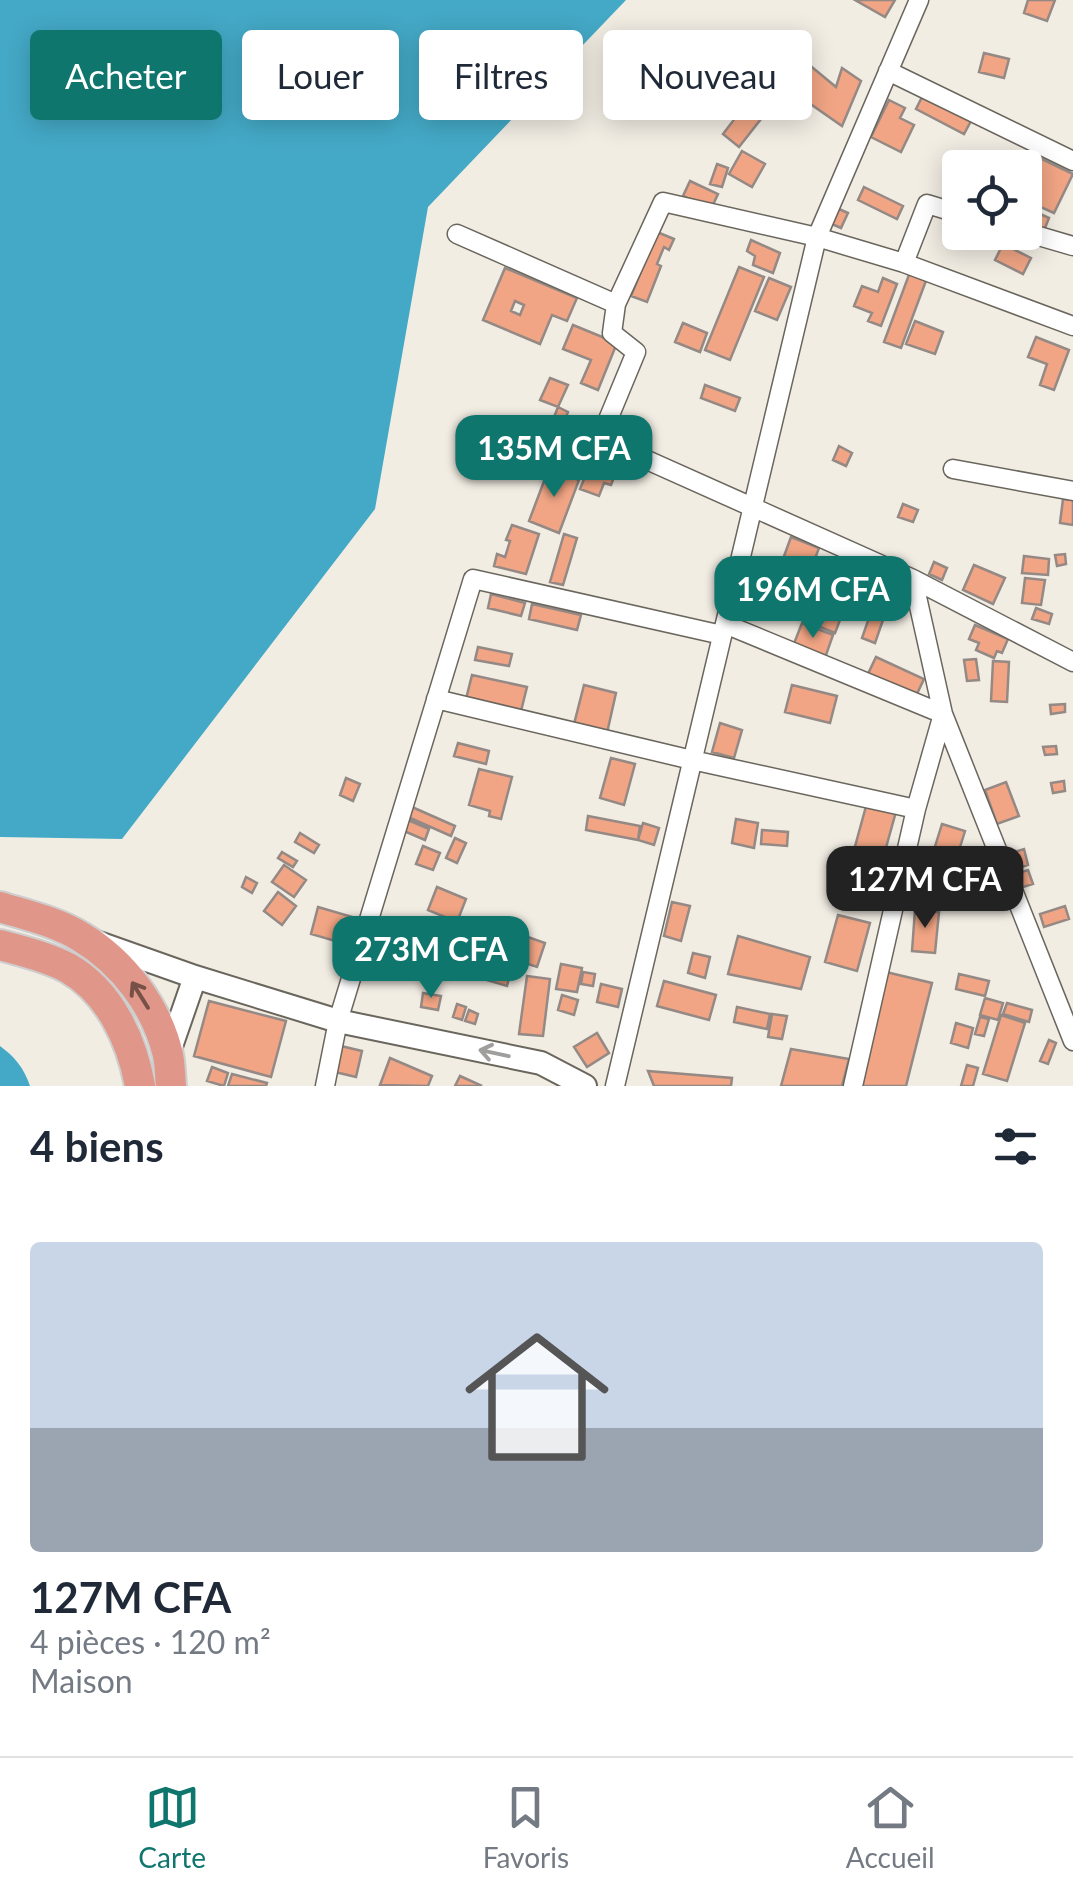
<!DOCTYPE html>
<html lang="fr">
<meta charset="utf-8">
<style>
body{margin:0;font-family:Lato,sans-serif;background:#f2f2f3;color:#1f2937;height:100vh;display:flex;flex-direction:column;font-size:38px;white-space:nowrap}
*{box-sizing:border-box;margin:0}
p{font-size:32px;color:#747a83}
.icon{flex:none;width:55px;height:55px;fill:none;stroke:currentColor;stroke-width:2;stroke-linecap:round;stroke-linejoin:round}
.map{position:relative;height:1086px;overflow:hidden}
.panel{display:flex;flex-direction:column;background:#fff;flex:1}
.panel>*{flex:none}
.top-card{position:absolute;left:30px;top:30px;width:1015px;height:90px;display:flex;gap:20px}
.tools{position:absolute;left:942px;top:150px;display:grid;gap:20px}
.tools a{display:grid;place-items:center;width:100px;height:100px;border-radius:10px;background:#fff;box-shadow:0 5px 25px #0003;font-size:50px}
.price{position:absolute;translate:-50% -85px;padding:0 22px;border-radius:20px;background:#0f766e;color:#fff;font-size:32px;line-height:65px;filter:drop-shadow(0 2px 5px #0008)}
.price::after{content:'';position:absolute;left:50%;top:60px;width:30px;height:22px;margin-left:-15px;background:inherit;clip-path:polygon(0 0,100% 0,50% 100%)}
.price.on{background:#222;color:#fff}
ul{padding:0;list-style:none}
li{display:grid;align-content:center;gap:20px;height:530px;padding:0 30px}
li span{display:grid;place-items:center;height:310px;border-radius:10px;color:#555}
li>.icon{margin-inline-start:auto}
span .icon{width:180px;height:180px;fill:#fffc;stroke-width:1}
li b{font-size:42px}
h2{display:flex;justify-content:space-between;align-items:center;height:120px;padding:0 30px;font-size:42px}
.pill{padding:0 35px;border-radius:10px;background:#fff;box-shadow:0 5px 25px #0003;font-size:35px;line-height:90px}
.pill.on{background:#0f766e;color:#fff}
.tabs{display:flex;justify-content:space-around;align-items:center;height:140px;border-top:2px solid #e0e1e3;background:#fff;font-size:28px;color:#747a83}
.tabs a{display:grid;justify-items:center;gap:5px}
.tabs .on{color:#0f766e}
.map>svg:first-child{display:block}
</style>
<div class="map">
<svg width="1073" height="1086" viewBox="0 0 1073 1086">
<rect width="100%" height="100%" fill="#f2ede3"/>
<!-- water -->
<path fill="#44a9c6" d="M 0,0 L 626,0 L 428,207 L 375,509 L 122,839 L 0,837 Z
M 0,1046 C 15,1057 24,1068 30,1086 L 0,1086 Z"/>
<!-- building -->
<path fill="#f1a584" stroke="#948985" stroke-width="2.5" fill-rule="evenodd" d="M 855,0 L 895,0 L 885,17 Z
M 1028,0 L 1055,0 L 1047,21 L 1024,13 Z
M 984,53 L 1009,59 L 1004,78 L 979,72 Z
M 807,63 L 836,87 L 842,68 L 861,81 L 842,126 L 792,91 Z
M 923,95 L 971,121 L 964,134 L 916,109 Z
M 752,96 L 768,110 L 739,147 L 723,134 Z
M 889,100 L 905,108 L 900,118 L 914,125 L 901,152 L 871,137 Z
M 742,151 L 765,164 L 752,187 L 729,174 Z
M 1042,159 L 1073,174 L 1054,213 L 1025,200 L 1025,194 Z
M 717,164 L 728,168 L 722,187 L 710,184 Z
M 690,181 L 718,194 L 711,209 L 683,196 Z
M 864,187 L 903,206 L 897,219 L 858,200 Z
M 1025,207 L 1049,218 L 1043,233 L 1025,225 Z
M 839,209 L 848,213 L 841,228 L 832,224 Z
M 657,232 L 674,239 L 669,250 L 664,247 L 657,264 L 661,266 L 647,302 L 631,296 Z
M 751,240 L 780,253 L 773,273 L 753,265 L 755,256 L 747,251 Z
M 1003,244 L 1031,258 L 1023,274 L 995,260 Z
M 739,267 L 764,277 L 730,360 L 705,350 Z
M 505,268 L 577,298 L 567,321 L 552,315 L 540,344 L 483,320 ZM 515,301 L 524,305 L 520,315 L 511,311 Z
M 910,272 L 927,278 L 901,348 L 884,342 Z
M 769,278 L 791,287 L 777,320 L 755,311 Z
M 883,278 L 897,284 L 881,326 L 868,321 L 872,313 L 854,306 L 862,286 L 878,292 Z
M 915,321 L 943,332 L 935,354 L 906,344 Z
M 683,323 L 707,333 L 700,352 L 675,342 Z
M 573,325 L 617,343 L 598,390 L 581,383 L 591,360 L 563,349 Z
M 1036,337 L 1069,350 L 1054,390 L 1040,385 L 1047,364 L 1028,357 Z
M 550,378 L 568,385 L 558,407 L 540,400 Z
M 705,385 L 740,398 L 735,411 L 701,398 Z
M 558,407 L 568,412 L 560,431 L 550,427 Z
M 534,426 L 580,443 L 574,459 L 567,456 L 562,470 L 522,456 Z
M 839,446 L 852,453 L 846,466 L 833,460 Z
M 594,454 L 619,464 L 611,485 L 604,483 L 599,496 L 580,489 Z
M 549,468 L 579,480 L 559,533 L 529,521 Z
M 1063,499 L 1073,500 L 1073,525 L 1060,523 Z
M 903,504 L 918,510 L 913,522 L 898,517 Z
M 512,525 L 539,534 L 526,574 L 494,566 L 497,554 L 505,557 L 510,541 L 506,540 Z
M 564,534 L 577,538 L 563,585 L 550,582 Z
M 791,537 L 819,548 L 804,588 L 792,584 L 795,576 L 779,570 Z
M 1065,554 L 1066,564 L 1057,566 L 1055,555 Z
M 1024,556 L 1049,559 L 1048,575 L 1022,573 Z
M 845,559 L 883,575 L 869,607 L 831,591 Z
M 934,562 L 947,568 L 942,580 L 929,574 Z
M 974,565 L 1005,578 L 993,604 L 963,590 Z
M 1025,578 L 1045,580 L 1041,605 L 1022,603 Z
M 491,594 L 525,603 L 521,616 L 488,608 Z
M 532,604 L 581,615 L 577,630 L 529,619 Z
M 808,607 L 840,620 L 835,633 L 803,620 Z
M 1036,608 L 1052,614 L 1049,624 L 1032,619 Z
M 870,615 L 883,620 L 875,643 L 862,638 Z
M 802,623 L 833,635 L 825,658 L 793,646 Z
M 975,625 L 1008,639 L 1002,653 L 997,651 L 994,658 L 976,650 L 979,643 L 969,639 Z
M 478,647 L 512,654 L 509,666 L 475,660 Z
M 876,657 L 924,679 L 915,698 L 867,676 Z
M 976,659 L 979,680 L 967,681 L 964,660 Z
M 993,661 L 1009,662 L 1007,702 L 991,701 Z
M 472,675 L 527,687 L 521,711 L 466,699 Z
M 584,685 L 616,693 L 607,733 L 573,728 Z
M 792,685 L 837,696 L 830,723 L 785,712 Z
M 1065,704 L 1065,712 L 1051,714 L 1050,705 Z
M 720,723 L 742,730 L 734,758 L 712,752 Z
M 458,743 L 489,751 L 486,764 L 454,756 Z
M 1056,746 L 1057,754 L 1045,755 L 1043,747 Z
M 611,758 L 635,764 L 624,805 L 600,798 Z
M 479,769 L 512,777 L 501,819 L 489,816 L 490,811 L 469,805 Z
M 346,778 L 360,784 L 353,801 L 340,795 Z
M 1064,781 L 1065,791 L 1053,793 L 1051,783 Z
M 1006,782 L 1019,816 L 997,824 L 985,790 Z
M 868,799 L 897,808 L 877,880 L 848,872 Z
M 412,807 L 455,826 L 451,836 L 408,817 Z
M 588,816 L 640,826 L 638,840 L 586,830 Z
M 736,819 L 758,823 L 754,848 L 732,843 Z
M 408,820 L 429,829 L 425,840 L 404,831 Z
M 643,823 L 659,828 L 654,845 L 638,840 Z
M 942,824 L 965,831 L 956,860 L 933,853 Z
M 762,830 L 788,832 L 787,846 L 761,844 Z
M 300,833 L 319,845 L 314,853 L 295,842 Z
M 455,838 L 466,843 L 457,863 L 446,858 Z
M 423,846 L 440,853 L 433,870 L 416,864 Z
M 1024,849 L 1028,865 L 1013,870 L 1008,854 Z
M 282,852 L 297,861 L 293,867 L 278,858 Z
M 284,865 L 306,880 L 294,897 L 272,882 Z
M 1028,870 L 1033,884 L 1020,888 L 1015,874 Z
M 246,877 L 257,883 L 252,893 L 242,887 Z
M 925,882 L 939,884 L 937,903 L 923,901 Z
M 437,887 L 466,899 L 457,922 L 428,910 Z
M 278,892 L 296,906 L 282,925 L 264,911 Z
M 672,902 L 690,906 L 681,941 L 664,936 Z
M 1065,906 L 1069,919 L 1044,927 L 1040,914 Z
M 318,907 L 356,918 L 349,945 L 311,934 Z
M 915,910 L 939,912 L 935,953 L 912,951 Z
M 838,915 L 870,923 L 857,971 L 825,962 Z
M 496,930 L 520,936 L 507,986 L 483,979 Z
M 525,936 L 545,943 L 537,967 L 516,960 Z
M 738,936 L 810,957 L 801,989 L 728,974 Z
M 693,953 L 710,957 L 705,978 L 688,973 Z
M 561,964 L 582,968 L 577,992 L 556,989 Z
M 583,972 L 595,974 L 593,986 L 581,984 Z
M 886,972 L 932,983 L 906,1086 L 858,1086 Z
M 959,974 L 989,981 L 985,996 L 956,989 Z
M 527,976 L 550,979 L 543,1036 L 519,1034 Z
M 664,981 L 716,995 L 709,1020 L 657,1006 Z
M 601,984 L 622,989 L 618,1007 L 597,1002 Z
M 423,993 L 441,996 L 438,1010 L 421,1007 Z
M 562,995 L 578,1000 L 574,1015 L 558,1010 Z
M 985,998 L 1003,1003 L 998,1020 L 980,1015 Z
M 209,1001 L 286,1021 L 271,1077 L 194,1056 Z
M 1007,1003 L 1032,1010 L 1029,1022 L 1003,1014 Z
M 457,1004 L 466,1007 L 462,1020 L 453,1017 Z
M 737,1007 L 770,1014 L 767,1029 L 734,1022 Z
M 469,1010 L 478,1014 L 475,1024 L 465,1021 Z
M 772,1014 L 787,1016 L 782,1039 L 768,1037 Z
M 1001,1015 L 1025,1023 L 1007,1081 L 983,1074 Z
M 980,1017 L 989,1019 L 984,1036 L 975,1034 Z
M 956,1023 L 973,1028 L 968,1048 L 951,1043 Z
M 597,1033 L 609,1053 L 587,1067 L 574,1047 Z
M 1049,1040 L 1056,1043 L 1048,1064 L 1040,1061 Z
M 341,1046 L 362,1051 L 356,1077 L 335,1072 Z
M 791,1049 L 849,1059 L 842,1086 L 781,1086 Z
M 390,1058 L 432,1076 L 428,1086 L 380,1085 Z
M 967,1065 L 978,1068 L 973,1086 L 961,1086 Z
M 212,1067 L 228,1073 L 224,1086 L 207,1081 Z
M 648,1071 L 732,1078 L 731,1086 L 654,1086 Z
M 232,1074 L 267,1083 L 266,1086 L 228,1086 Z
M 460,1076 L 482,1086 L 455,1086 Z"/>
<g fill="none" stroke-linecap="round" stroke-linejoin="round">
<defs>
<path id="minor" d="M 888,71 L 1073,161
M 1025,232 L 1073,246
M 457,234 L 616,304 L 663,202 L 817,237 L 904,263 L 1073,326
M 904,263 L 927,204 L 960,214
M 616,304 L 612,333 L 636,352 L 600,439 L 913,579 L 1073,662
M 953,469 L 1073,491
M 913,579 L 943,714 L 1073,1041
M 725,624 L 943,714 L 916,809 L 853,1086
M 436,699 L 692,760 L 916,809
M 325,1086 L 338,1021 L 473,579 L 722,635
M 615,1086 L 817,237 L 919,0"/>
<path id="tertiary" d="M 96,942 L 195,977 L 338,1021 L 541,1063 L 585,1086
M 168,1055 L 195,977"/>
<path id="trunk" d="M 0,907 C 26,915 57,922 81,937 C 123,962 157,1007 168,1055 C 170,1064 170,1076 171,1086
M 0,945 C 22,951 48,957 68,968 C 110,992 132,1041 140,1086"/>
</defs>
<!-- minor casing -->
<use href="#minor" stroke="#6a665d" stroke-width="21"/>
<!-- tertiary casing -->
<use href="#tertiary" stroke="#6a665d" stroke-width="26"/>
<!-- trunk casing -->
<use href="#trunk" stroke="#cfcece" stroke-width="34"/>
<!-- minor -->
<use href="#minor" stroke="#fff" stroke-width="18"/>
<!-- tertiary -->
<use href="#tertiary" stroke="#fff" stroke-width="22"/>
<!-- trunk -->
<use href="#trunk" stroke="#e09688" stroke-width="30"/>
</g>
<!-- one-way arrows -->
<defs><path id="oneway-shaft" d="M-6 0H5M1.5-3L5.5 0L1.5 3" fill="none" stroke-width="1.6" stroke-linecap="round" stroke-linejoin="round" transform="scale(2.5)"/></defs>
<use stroke="#775148" href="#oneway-shaft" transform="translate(140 995) rotate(-122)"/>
<use stroke="#9f9e9d" href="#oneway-shaft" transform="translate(494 1053) rotate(-168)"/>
</svg>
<div class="tools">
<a><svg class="icon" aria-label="locate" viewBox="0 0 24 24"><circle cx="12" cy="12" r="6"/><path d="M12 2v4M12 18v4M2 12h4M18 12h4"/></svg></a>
</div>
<b class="price" style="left:554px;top:500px">135M CFA</b>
<b class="price" style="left:813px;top:641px">196M CFA</b>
<b class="price on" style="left:925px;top:931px">127M CFA</b>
<b class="price" style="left:431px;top:1001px">273M CFA</b>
<div class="top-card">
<a class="pill on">Acheter</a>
<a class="pill">Louer</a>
<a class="pill">Filtres</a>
<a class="pill">Nouveau</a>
</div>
</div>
<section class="panel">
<h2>4 biens<svg class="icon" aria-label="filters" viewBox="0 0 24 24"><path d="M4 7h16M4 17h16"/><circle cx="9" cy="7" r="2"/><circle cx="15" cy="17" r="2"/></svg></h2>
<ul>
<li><span style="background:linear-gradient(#c9d6e8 60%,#9aa5b1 0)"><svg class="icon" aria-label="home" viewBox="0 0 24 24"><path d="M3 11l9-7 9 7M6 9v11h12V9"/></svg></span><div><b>127M CFA</b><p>4 pièces · 120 m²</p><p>Maison</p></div></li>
</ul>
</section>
<nav class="tabs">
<a class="on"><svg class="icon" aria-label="map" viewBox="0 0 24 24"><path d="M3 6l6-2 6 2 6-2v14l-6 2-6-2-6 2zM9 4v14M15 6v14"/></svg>Carte</a>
<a><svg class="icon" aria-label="saved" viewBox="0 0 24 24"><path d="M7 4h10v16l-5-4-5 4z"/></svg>Favoris</a>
<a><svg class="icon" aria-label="home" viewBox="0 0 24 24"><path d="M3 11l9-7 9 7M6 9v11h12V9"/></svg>Accueil</a>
</nav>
